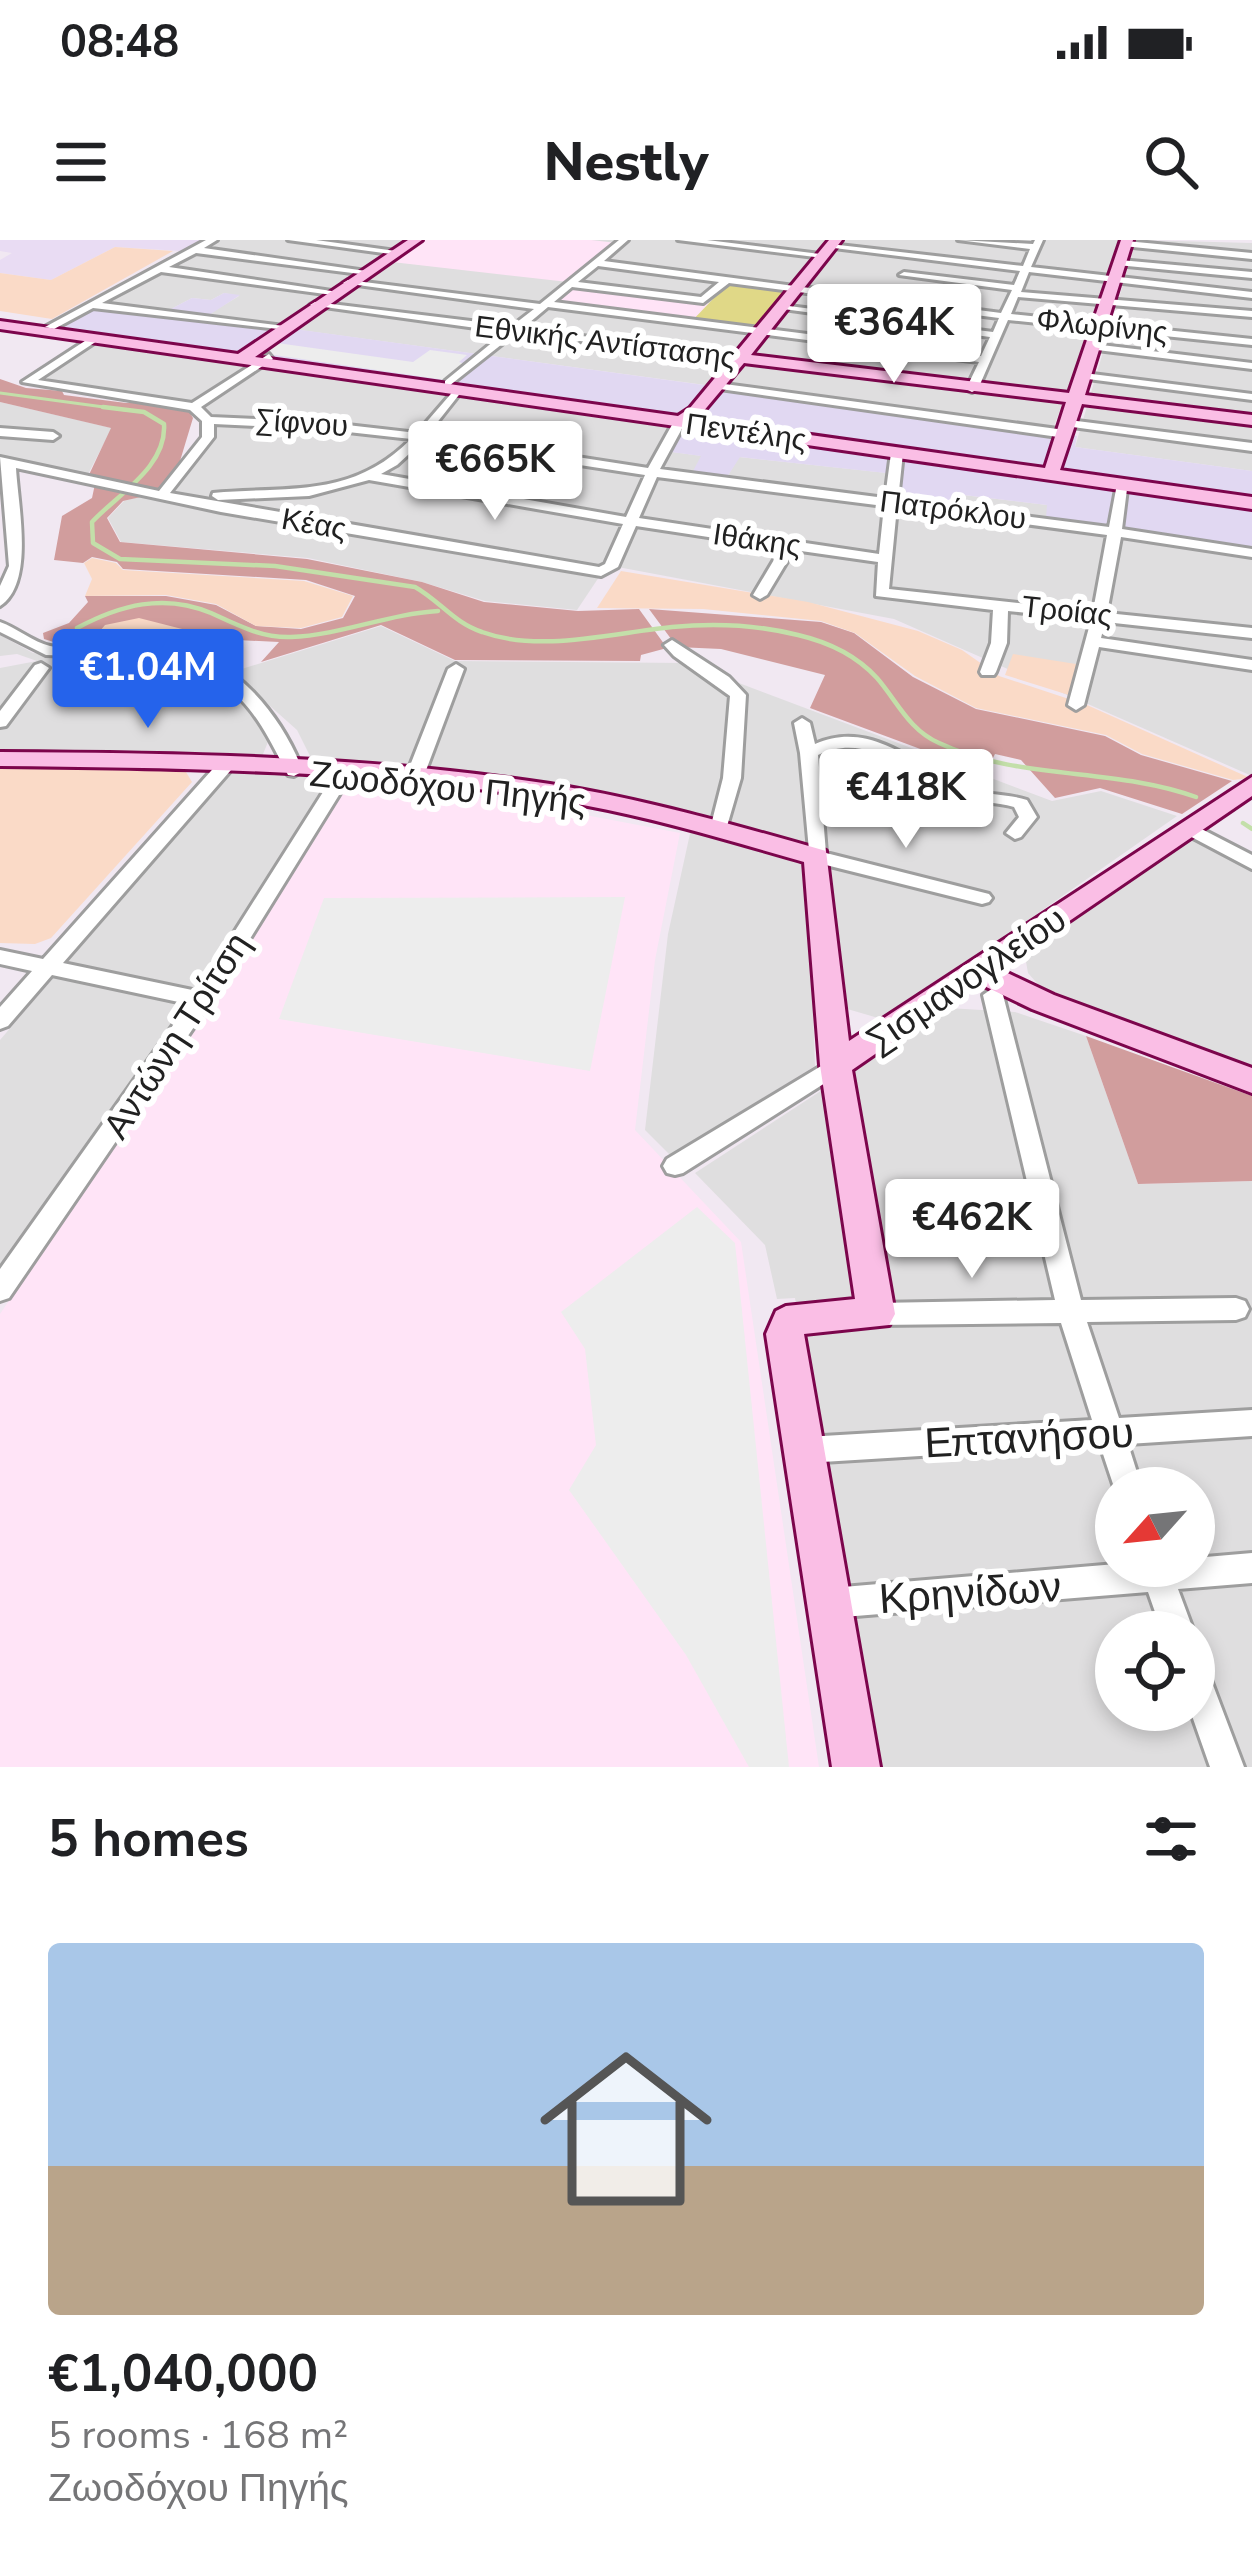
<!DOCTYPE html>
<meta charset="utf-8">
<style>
body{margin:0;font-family:"Nunito Sans",sans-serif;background:#f6f6f6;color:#202124;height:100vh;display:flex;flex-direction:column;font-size:45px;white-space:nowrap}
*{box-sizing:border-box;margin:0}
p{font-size:39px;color:#757577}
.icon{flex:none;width:66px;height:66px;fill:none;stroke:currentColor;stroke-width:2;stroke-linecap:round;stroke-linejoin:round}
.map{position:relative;height:1527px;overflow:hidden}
.panel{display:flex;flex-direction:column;background:#fff;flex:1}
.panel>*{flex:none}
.needle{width:78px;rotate:243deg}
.controls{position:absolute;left:1095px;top:1227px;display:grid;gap:24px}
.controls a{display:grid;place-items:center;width:120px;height:120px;border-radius:50%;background:#fff;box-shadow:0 6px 18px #0003;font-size:60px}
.price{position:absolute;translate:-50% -102px;padding:0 27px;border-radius:12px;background:#fff;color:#222;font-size:39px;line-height:78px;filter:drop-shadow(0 3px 6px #0008)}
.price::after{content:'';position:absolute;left:50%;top:72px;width:36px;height:27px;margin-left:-18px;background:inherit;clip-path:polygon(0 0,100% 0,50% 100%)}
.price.current{background:#2563eb;color:#fff}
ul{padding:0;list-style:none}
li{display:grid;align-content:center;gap:24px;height:636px;padding:0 48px}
li span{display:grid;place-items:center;height:372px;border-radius:12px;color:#555}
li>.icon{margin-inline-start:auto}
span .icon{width:216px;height:216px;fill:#fffc;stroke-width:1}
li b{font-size:51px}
h2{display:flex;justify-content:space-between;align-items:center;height:144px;padding:0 48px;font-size:51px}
.status{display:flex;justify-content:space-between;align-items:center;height:84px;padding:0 60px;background:#fff;direction:ltr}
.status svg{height:33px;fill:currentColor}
header{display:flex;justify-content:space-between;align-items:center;height:156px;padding:0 48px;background:#fff;font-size:54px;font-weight:800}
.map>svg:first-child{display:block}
</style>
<div class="status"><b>08:48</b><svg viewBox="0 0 49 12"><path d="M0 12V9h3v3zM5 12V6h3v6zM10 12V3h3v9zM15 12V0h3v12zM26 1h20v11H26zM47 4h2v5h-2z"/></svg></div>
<header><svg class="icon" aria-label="menu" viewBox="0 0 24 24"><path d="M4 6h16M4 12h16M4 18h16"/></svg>Nestly<svg class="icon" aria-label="search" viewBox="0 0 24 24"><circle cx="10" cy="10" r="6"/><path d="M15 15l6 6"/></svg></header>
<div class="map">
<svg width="1252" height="1527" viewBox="0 0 1252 1527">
<rect width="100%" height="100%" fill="#f1e8f2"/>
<!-- residential -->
<path fill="#dfdedf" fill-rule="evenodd" d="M 214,0 L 829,0 L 791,48 L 730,41 L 709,63 L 576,47 L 756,89 L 804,52 L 843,0 L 1128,0 L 1112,58 L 1101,56 L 1052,192 L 204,77 L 239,56 L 224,53 L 211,60 L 192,58 L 173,68 L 182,71 L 168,79 L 88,67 Z
M 1136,0 L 1252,3 L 1252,231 L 1075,207 Z
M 97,101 L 679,185 L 665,211 L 702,216 L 693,233 L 727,237 L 739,217 L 887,233 L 883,258 L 961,268 L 963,255 L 1047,265 L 1047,278 L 1252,310 L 1252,536 L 894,379 L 607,325 L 577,370 L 485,361 L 422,342 L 308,318 L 121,302 L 108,278 L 124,261 L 159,251 L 207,191 L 193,164 L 34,141 Z
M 0,162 L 112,188 L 86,238 L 0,220 Z
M 381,386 L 455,421 L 686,423 L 1052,561 L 1101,551 L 1177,576 L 885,780 L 844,768 L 813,769 L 815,826 L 670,915 L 645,890 L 668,694 L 693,580 L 313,522 L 297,490 L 232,432 Z
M 0,395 L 33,413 L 179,423 L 202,432 L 252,464 L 270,497 L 261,519 L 0,512 L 0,428 L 37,421 L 17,414 L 0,416 Z
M 232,529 L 331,536 L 187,770 L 0,1034 L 0,800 Z
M 1200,589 L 1252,619 L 1252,830 L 1043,750 L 1028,733 L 1025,716 Z
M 948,768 L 1015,772 L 1086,796 L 1138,944 L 1252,941 L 1252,1527 L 867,1527 L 795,1058 L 777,1059 L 765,1005 L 695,933 ZM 1116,1248 L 1194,1248 L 1194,1326 L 1116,1326 ZM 1116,1392 L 1194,1392 L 1194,1470 L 1116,1470 Z"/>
<!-- commercial -->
<path fill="#e1d8f2" d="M 224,53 L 240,55 L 206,77 L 1077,196 L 1075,207 L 1252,231 L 1252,310 L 1046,278 L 1047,265 L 964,255 L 961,268 L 883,259 L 886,233 L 740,217 L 727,237 L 692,233 L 701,216 L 664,211 L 692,176 L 63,87 L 93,68 L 168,79 L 180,72 L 171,69 L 192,58 L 211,60 Z"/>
<!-- education -->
<path fill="#ffe4f7" d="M 425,0 L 591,0 L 617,3 L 568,42 L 392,22 Z
M 576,47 L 709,63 L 692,81 L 556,64 Z
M 343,547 L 507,560 L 680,593 L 655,720 L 635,890 L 741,1002 L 819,1527 L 0,1527 L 0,1074 L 206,770 Z"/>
<!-- military -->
<path fill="#e9dcf3" d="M 0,0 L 203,0 L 181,11 L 115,7 L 51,40 L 0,33 L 0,20 L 12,13 L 0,11 Z"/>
<!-- forest -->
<path fill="#d19d9d" d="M 0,139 L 26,148 L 62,151 L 64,155 L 126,163 L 148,161 L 188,169 L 193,178 L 180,221 L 157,251 L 87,239 L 111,188 L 0,162 Z
M 95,244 L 154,254 L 123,261 L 107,278 L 120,302 L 307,319 L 422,342 L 484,362 L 578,371 L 639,369 L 667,408 L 641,415 L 640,421 L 455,420 L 381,385 L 261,422 L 279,402 L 237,400 L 225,411 L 230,419 L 225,426 L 232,429 L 228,434 L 180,413 L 60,404 L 44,399 L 43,393 L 69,383 L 88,362 L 85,356 L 166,356 L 216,365 L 256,386 L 301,389 L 343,378 L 355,356 L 306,340 L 123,329 L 117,322 L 92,317 L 83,323 L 54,320 L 62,276 L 92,258 Z
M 649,369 L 821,382 L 854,393 L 913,437 L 976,469 L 1105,496 L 1141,515 L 1232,541 L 1182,574 L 1100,548 L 1055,558 L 1021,520 L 995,514 L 985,533 L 810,468 L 825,435 L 721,409 L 677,407 Z
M 1086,796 L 1252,856 L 1252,941 L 1138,944 Z"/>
<!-- park -->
<path fill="#fadac7" d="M 115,7 L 173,11 L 52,79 L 0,71 L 0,33 L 51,40 Z
M 92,318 L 116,323 L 123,330 L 304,341 L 353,356 L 342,377 L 301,388 L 256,386 L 216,364 L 166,355 L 85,356 L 92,339 L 84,323 Z
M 621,331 L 808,362 L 918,391 L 962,410 L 999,436 L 1087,465 L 1250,538 L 1233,540 L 1142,514 L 1106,495 L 976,468 L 915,436 L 855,393 L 821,381 L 703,369 L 597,368 Z
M 139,378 L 186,390 L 182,409 L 89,404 L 105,385 Z
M 1013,414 L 1076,424 L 1072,456 L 1005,435 Z
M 0,526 L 183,527 L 192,542 L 51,698 L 35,704 L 0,703 Z"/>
<!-- pitch -->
<path fill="#e0d887" d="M 730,41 L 790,49 L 756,89 L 692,81 Z"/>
<!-- parking -->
<path fill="#ededed" d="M 277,103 L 413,122 L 430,110 L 467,115 L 459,122 L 465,124 L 445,140 L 261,113 Z
M 625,657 L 590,831 L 279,779 L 324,658 Z
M 697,967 L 735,1003 L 789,1527 L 749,1527 L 686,1415 L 569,1250 L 596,1205 L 585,1109 L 561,1072 Z"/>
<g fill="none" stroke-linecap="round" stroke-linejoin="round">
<!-- stream-far1 -->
<path stroke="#c3dfa9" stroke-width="3" d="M 0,153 L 126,170"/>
<!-- stream -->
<path stroke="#c3dfa9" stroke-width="4.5" d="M 103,167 L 144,172 L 164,184 C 167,227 118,254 92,282 L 93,303 L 120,319 L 275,326 L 415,347 C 440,361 454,383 482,392 C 540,413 612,393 672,387 C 713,383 758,385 798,395 C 828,402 856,415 877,438 C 897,461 909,490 939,503 C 1019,541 1113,527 1196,557
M 77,388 C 120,365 164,353 211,373 C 237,385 262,398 291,397 C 341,395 388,374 438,371
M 1243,583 L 1252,589"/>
<defs>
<path id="street" d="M 206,0 L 217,0 L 204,8 L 373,32 L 368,35 L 196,13 L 169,27 L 345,53 L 340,56 L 161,32 L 102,63 L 292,87 L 287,90 L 93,68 L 54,89 L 45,87 Z
M 288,0 L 316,0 L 403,12 L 398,15 Z
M 619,0 L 628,0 L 604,21 L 1001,73 L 1012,50 L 899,35 L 904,32 L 1014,45 L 1020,31 L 826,7 L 830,4 L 1023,26 L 1030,9 L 958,0 L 1033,4 L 1035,0 L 1043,0 L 1031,27 L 1252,52 L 1252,58 L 1029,32 L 1021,52 L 1252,71 L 1252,77 L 1018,57 L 1011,74 L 1252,99 L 1252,105 L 1008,80 L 978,149 L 972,152 L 966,149 L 979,122 L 548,67 L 523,88 L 745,118 L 740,121 L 516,93 L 449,146 L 445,145 L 445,141 L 505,92 L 310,65 L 315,62 L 512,86 L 534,69 L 343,43 L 348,40 L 540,64 ZM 598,26 L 719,42 L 701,57 L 578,42 ZM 729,43 L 999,78 L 993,92 L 781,65 L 776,68 L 990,97 L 981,116 L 554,62 L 572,47 L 703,63 Z
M 678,0 L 707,0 L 828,15 L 823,18 Z
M 1126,1 L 1252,13 L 1252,19 L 1123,6 Z
M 1120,20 L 1252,32 L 1252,38 L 1117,25 Z
M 91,97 L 100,99 L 38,140 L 192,163 L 269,114 L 273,119 L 201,167 L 211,177 L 321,182 L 417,193 L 456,148 L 462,151 L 428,194 L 648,228 L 673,183 L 679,179 L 685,183 L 660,229 L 885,258 L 891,213 L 897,209 L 903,213 L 898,260 L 1109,287 L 1117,244 L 1128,241 L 1122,289 L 1252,309 L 1252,317 L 1121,297 L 1107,373 L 1252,388 L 1252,398 L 1105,382 L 1101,398 L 1252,420 L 1252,430 L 1099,407 L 1084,465 L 1076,470 L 1068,465 L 1091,380 L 1008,371 L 1007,403 L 996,432 L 994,435 L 982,435 L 980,432 L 991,403 L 993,370 L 876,356 L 878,322 L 794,310 L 767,355 L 760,359 L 753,355 L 781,308 L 636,286 L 618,327 L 601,336 L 221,272 L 16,228 C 18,266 35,343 0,366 L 0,346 L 9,326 L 0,217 L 159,251 L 202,197 L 202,181 L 190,170 L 22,142 ZM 214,184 L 321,189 L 411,199 C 352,259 288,246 213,253 L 212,256 L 218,260 L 309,256 L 369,240 L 623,284 L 605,324 L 599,327 L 170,253 L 214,197 ZM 423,201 L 645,235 L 626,277 L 381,234 L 397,225 ZM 657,237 L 884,266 L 879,314 L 639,278 ZM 897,267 L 1107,295 L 1093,371 L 889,349 Z
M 1093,104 L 1252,123 L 1252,129 L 1089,109 Z
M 1084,133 L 1252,154 L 1252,160 L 1080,138 L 1080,134 Z
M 717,143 L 1065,190 L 1071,194 L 1065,198 L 713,148 L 713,144 Z
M 1069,180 L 1252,203 L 1252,211 L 1065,186 L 1063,184 Z
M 0,188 L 53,192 L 59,196 L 53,200 L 0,196 Z
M 0,382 C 17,388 33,402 50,406 C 82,413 137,408 172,410 C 235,415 282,477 303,531 L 294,536 L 288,535 C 258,476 242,444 176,420 L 46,415 L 0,392 Z
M 672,400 L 729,437 L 746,455 L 741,538 L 725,593 L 713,593 L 710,589 L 723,538 L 730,456 L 674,416 L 664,405 Z
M 41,423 L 49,428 L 6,486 L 0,487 L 0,471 L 35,425 Z
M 456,424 L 464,429 L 422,541 L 413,546 L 407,545 L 404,541 L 448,429 Z
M 802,478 L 810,483 L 815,504 C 875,477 920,532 972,549 C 990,556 1009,554 1027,560 L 1037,577 L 1021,597 L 1015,599 L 1006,593 L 1019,577 L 1014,567 C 996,561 976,564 958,556 C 911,537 871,490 818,515 L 826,613 L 989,654 L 992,658 L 989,662 L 982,664 L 810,621 L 800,513 L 794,483 Z
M 225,521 L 234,526 L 231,530 L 63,723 L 197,751 L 337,530 L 349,530 L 352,534 L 209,765 L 9,1058 L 0,1061 L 0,1029 L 188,764 L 52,735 L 8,786 L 0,789 L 0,767 L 32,731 L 0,724 L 0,710 L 43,719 L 219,522 Z
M 1188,582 L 1252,615 L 1252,629 L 1182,592 L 1179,588 L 1182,584 Z
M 993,748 L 1003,755 L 1081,1060 L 1236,1058 L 1245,1061 L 1249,1069 L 1245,1077 L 1236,1080 L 1087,1082 L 1119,1178 L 1252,1170 L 1252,1196 L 1128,1204 L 1142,1248 L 1116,1248 L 1116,1253 L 1100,1205 L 806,1223 L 796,1219 L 792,1210 L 796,1201 L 806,1197 L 1092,1180 L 1061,1083 L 876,1085 L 867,1082 L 863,1074 L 867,1066 L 876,1063 L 1055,1060 L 983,755 Z
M 836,817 L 844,819 L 847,825 L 844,831 L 683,933 L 675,935 L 667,933 L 663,926 L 667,919 Z
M 1252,1313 L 1252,1343 L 1178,1349 L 1194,1392 L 1162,1392 L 1148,1352 L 831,1378 L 820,1374 L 816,1363 L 820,1352 L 831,1348 L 1116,1324 L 1194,1326 L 1194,1318 Z
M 1194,1419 L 1205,1424 L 1244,1527 L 1210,1527 L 1190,1470 L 1194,1470 Z"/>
<path id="secondary" d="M 408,0 L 422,0 L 255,117 L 678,176 L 690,168 L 829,0 L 842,0 L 751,115 L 1069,153 L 1121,0 L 1133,0 L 1085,155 L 1252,175 L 1252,185 L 1082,164 L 1060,230 L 1252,257 L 1252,269 L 0,89 L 0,81 L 238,114 ZM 744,123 L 1066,162 L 1045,228 L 697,179 Z
M 0,512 C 182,513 370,516 550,544 C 644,559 735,585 826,611 L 849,801 L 1252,537 L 1252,556 L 999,729 L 1054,755 L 1252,828 L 1252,853 L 1032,769 L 978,743 L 852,830 L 895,1074 L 889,1085 L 804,1094 L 880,1527 L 832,1527 L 766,1094 L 776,1071 L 786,1066 L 855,1059 L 820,825 L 804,622 C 731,601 658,579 583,565 C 393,530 193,528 0,526 Z"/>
</defs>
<!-- street casing -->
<use href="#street" stroke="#9e9e9e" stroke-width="6"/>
<!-- secondary casing -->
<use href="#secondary" stroke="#7c054c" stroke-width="6"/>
<!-- street -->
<use href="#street" fill="#fff" fill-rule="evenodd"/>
<!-- secondary -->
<use href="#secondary" fill="#fabee5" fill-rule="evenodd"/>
</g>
<g text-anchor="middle" stroke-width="12" stroke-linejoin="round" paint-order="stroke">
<!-- far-street labels -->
<g font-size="30" fill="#212121" stroke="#fff">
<text transform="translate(1102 86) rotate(6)" y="10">Φλωρίνης</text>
<text transform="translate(605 102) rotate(7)" y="10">Εθνικής Αντίστασης</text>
<text transform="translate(302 183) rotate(4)" y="10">Σίφνου</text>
<text transform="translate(746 192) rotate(8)" y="10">Πεντέλης</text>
<text transform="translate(953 270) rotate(7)" y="10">Πατρόκλου</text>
<text transform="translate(314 284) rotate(10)" y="10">Κέας</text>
<text transform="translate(757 300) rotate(8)" y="10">Ιθάκης</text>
<text transform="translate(1067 371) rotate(6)" y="10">Τροίας</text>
</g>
<!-- street labels -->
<g font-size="36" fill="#212121" stroke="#fff">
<text transform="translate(448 547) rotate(6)" y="13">Ζωοδόχου Πηγής</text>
<text transform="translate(966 739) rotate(-34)" y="13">Σισμανογλείου</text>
<text transform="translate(176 795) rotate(-57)" y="13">Αντώνη Τρίτση</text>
</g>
<!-- near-street labels -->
<g font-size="42" fill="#212121" stroke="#fff">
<text transform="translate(1029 1197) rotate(-3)" y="15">Επτανήσου</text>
<text transform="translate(970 1352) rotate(-4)" y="15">Κρηνίδων</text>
</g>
</g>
</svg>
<div class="controls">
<a><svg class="needle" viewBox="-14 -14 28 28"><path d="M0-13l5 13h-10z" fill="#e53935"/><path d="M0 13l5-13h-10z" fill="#757577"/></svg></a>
<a><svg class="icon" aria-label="locate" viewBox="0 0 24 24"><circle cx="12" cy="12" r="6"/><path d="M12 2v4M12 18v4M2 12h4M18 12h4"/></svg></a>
</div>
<b class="price" style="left:894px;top:146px">€364K</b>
<b class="price" style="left:495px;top:283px">€665K</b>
<b class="price current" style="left:148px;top:491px">€1.04M</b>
<b class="price" style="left:906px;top:611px">€418K</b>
<b class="price" style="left:972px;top:1041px">€462K</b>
</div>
<section class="panel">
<h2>5 homes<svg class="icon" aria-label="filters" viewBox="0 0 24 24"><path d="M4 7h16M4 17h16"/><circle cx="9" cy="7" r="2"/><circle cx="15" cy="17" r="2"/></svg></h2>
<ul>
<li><span style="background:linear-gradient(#a9c7e8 60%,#b9a48a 0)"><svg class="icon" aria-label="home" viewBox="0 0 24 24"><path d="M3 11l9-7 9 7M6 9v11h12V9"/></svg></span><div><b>€1,040,000</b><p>5 rooms · 168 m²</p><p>Ζωοδόχου Πηγής</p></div></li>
</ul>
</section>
